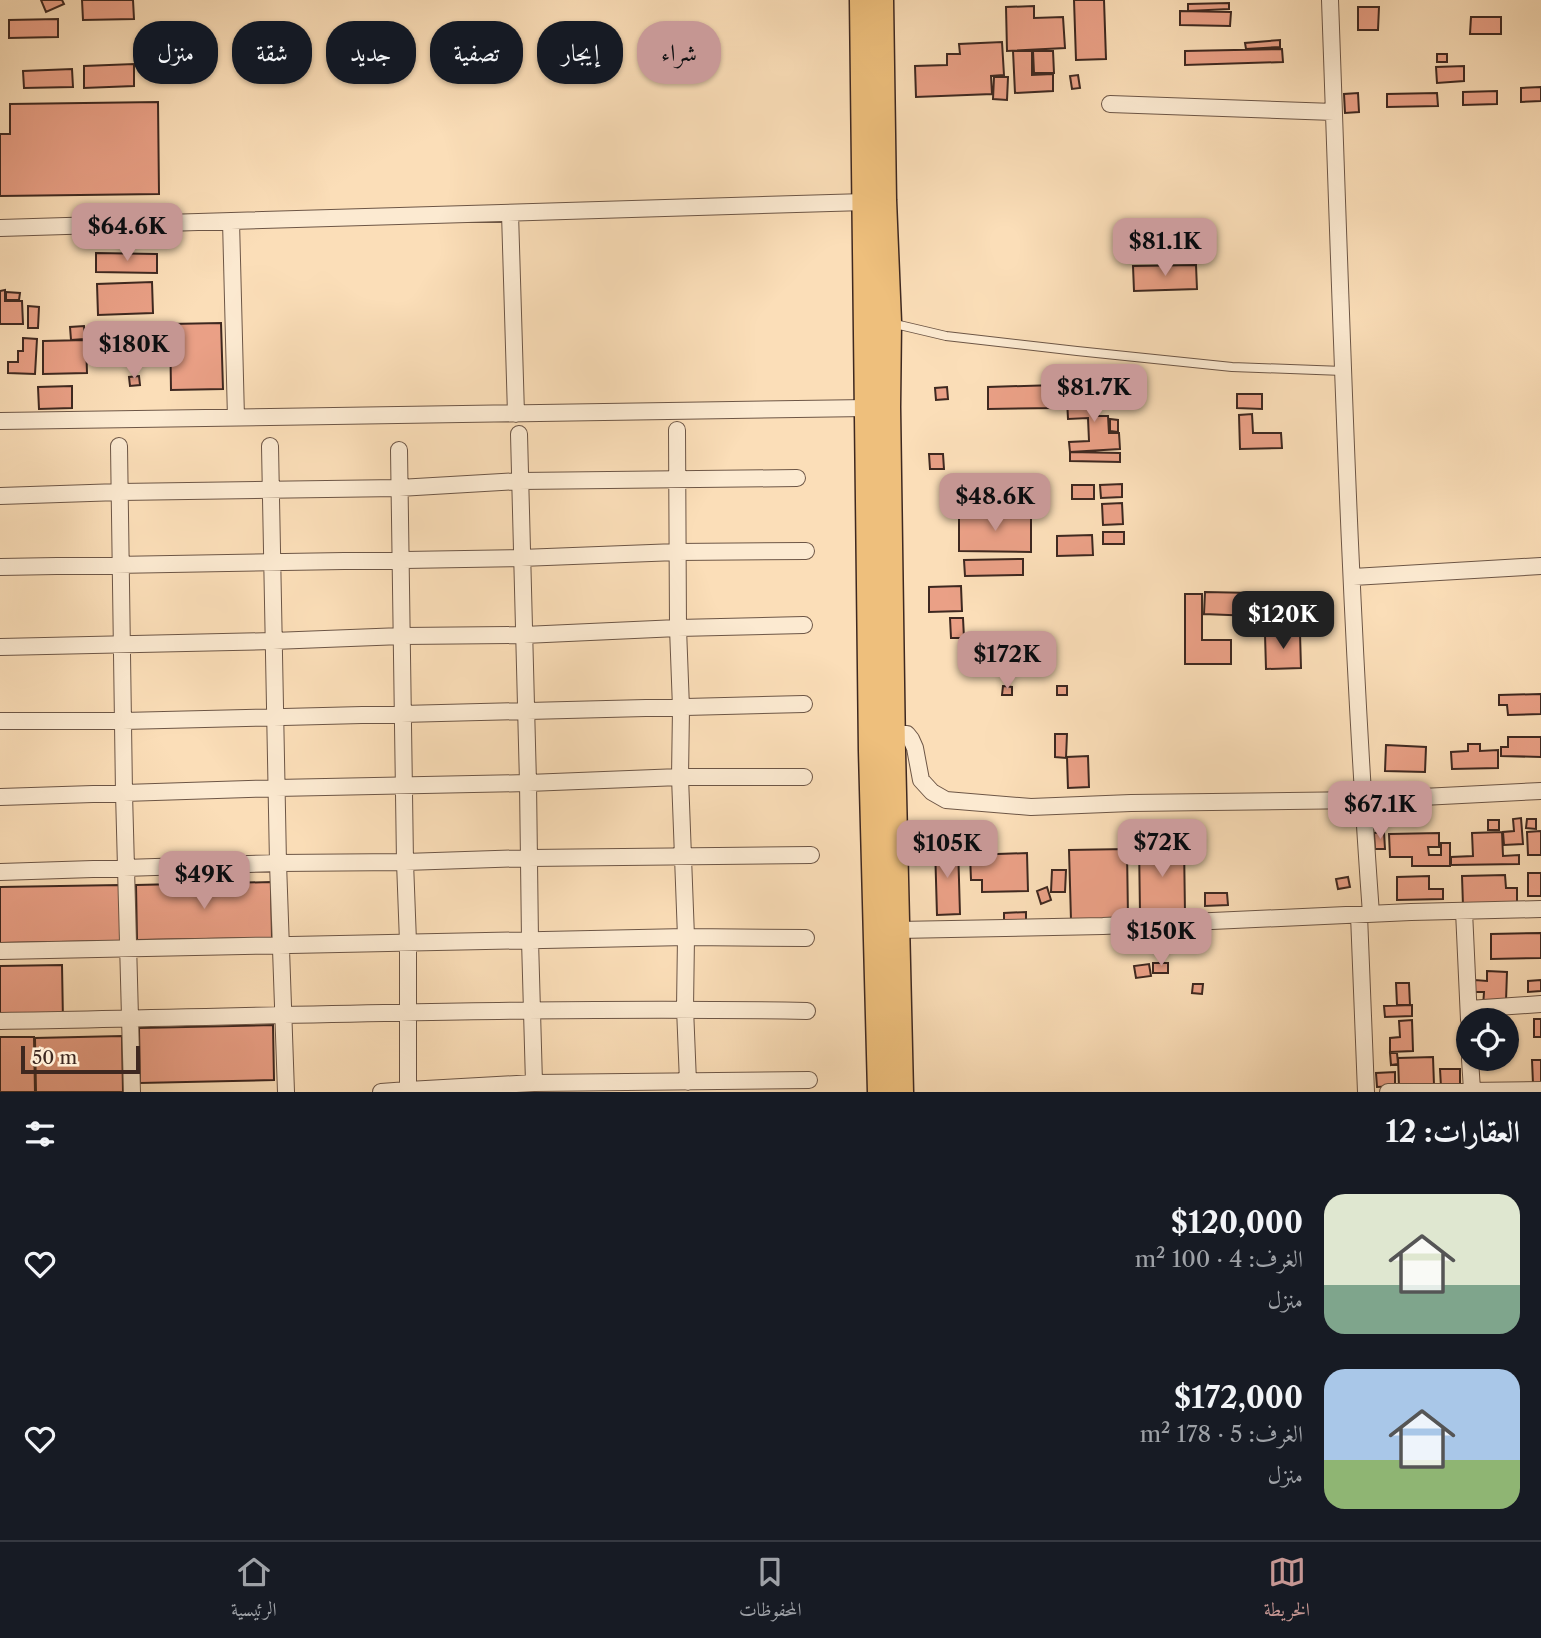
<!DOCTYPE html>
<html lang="ar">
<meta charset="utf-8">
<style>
body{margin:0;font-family:"Libre Caslon Text",Amiri,serif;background:#20242c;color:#f1f3f6;direction:rtl;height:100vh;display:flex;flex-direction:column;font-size:26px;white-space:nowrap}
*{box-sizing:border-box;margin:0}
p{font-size:23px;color:#9ea1a6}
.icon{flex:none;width:38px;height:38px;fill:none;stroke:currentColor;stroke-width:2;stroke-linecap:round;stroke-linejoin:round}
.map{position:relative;height:1092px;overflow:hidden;direction:ltr}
.side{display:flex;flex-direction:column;background:#171b24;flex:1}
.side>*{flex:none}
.guide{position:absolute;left:21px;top:21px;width:700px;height:63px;direction:rtl;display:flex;gap:14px}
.controls{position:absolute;left:1456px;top:1008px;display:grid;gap:14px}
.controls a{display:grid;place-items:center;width:63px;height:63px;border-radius:50%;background:#171b24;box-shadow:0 2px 5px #0004;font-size:35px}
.scale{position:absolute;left:21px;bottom:18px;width:119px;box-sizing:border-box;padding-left:7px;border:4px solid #3e2820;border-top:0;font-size:19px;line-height:24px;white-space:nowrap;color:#3e2820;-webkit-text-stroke:5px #fcead1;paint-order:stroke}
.price{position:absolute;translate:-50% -60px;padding:0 16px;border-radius:14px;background:#c59692;color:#111;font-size:23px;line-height:46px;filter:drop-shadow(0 2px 4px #0008)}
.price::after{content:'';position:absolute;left:50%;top:42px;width:21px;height:16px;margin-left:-10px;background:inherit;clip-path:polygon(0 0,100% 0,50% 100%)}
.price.on{background:#222;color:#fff}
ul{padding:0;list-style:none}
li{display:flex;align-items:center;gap:21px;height:175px;padding:0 21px}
li span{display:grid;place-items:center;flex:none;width:196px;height:140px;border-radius:21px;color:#555}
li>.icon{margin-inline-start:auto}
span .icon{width:84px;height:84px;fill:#fffc;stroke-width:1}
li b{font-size:30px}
h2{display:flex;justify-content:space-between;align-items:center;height:84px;padding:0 21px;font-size:30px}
.tag{padding:0 24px;border-radius:28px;background:#171b24;box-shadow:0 2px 5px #0004;font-size:24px;line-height:63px}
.tag.on{background:#c59692;color:#111}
.tab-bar{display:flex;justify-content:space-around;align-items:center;height:98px;border-top:2px solid #363941;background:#171b24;font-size:19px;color:#9ea1a6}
.tab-bar a{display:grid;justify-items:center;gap:4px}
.tab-bar .on{color:#c59692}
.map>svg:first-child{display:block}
</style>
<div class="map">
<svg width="1541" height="1092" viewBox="0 0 1541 1092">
<rect width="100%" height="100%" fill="#fbdeb8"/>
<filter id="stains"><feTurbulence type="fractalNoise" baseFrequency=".00286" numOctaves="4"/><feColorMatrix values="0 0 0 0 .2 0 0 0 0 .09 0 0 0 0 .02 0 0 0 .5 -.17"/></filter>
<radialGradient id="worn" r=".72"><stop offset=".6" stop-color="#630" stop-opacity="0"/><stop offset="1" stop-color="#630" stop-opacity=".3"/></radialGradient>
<!-- building -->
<path fill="#eaa086" stroke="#3e2820" stroke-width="2" d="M 41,0 L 62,0 L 64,4 L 46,12 Z
M 82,0 L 133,0 L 134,19 L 83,20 Z
M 1074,0 L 1104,0 L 1106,59 L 1076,60 Z
M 1229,3 L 1229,9 L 1188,11 L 1188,4 Z
M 1034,6 L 1034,18 L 1063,17 L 1065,48 L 1007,51 L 1006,7 Z
M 1358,7 L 1379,7 L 1378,30 L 1358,30 Z
M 1180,11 L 1231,12 L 1230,26 L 1180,25 Z
M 1471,17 L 1501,17 L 1501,34 L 1470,34 Z
M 58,19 L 58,37 L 9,38 L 9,20 Z
M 1280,40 L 1280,47 L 1246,49 L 1245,43 Z
M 1002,42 L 1004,75 L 991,76 L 992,94 L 916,97 L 915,66 L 947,65 L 947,54 L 960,54 L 959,44 Z
M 1282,49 L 1283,62 L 1185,65 L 1185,51 Z
M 1013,51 L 1032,51 L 1032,75 L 1053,74 L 1053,91 L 1015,93 Z
M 1033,51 L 1053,51 L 1054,73 L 1034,73 Z
M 1437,54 L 1447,54 L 1447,62 L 1437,62 Z
M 134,64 L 134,86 L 84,88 L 84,66 Z
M 1464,66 L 1464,81 L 1437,83 L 1436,67 Z
M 72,69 L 73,87 L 24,88 L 23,71 Z
M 1078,75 L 1080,88 L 1072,89 L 1070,76 Z
M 994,77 L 1008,77 L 1007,100 L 993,99 Z
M 1541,87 L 1541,101 L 1521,102 L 1521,88 Z
M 1497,91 L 1497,104 L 1463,105 L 1463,92 Z
M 1358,93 L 1359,112 L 1345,113 L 1344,94 Z
M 1437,93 L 1438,106 L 1387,107 L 1387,94 Z
M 158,102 L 159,194 L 0,196 L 0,134 L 10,134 L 10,104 Z
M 96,253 L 157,254 L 157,273 L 96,272 Z
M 1196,265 L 1197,289 L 1134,291 L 1133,266 Z
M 152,282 L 153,313 L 98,315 L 97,284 Z
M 5,290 L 5,301 L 22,301 L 23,324 L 0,324 L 0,291 Z
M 6,292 L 20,293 L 19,300 L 6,300 Z
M 28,306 L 39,307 L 38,328 L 28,328 Z
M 221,323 L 223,389 L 171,390 L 170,324 Z
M 84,326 L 85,339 L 71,340 L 70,327 Z
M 23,338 L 37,339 L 35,374 L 8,373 L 8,362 L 18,362 L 18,351 L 23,351 Z
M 86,340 L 87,373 L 43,374 L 43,341 Z
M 139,376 L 140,385 L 130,386 L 129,377 Z
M 1056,385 L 1056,408 L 988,409 L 988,387 Z
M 1092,385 L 1092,393 L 1076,393 L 1076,386 Z
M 72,386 L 72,408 L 39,409 L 38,387 Z
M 947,387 L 948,399 L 936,400 L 935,388 Z
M 1237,394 L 1262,394 L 1262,409 L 1237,408 Z
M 1118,397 L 1119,407 L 1097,408 L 1097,416 L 1108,416 L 1109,433 L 1119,433 L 1120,449 L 1070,452 L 1069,442 L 1089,441 L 1088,418 L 1068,419 L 1067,399 Z
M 1252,414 L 1253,433 L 1281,433 L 1282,448 L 1240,449 L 1239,415 Z
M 1110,419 L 1118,420 L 1118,432 L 1110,431 Z
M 1070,452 L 1120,453 L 1120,462 L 1070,461 Z
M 929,454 L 943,454 L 944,469 L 930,469 Z
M 1122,484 L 1122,497 L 1101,498 L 1100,485 Z
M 1072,485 L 1094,485 L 1094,499 L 1072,499 Z
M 1122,503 L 1123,524 L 1103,525 L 1102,504 Z
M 959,513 L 1031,515 L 1031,552 L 959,551 Z
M 1103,532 L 1124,532 L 1124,544 L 1103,544 Z
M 1092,535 L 1093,555 L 1057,556 L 1057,536 Z
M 1023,559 L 1023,575 L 965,576 L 964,560 Z
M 961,586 L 962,611 L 929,612 L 929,587 Z
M 1205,592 L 1254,593 L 1253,616 L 1204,614 Z
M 1185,594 L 1202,594 L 1202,640 L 1231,640 L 1231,664 L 1185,664 Z
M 950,618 L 963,618 L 964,638 L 951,638 Z
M 1300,633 L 1301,668 L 1266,669 L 1265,634 Z
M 1003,686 L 1012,687 L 1012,695 L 1002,695 Z
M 1057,686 L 1067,686 L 1067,695 L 1057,695 Z
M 1541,694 L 1541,714 L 1508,715 L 1507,705 L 1499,705 L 1499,695 Z
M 1055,734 L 1067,734 L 1066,758 L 1055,757 Z
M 1508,737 L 1541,737 L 1541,757 L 1501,756 L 1501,747 L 1508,747 Z
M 1468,744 L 1480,744 L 1480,751 L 1498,750 L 1498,768 L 1452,769 L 1451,752 L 1468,751 Z
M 1386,745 L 1426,747 L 1425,772 L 1385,771 Z
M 1088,756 L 1089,787 L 1068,788 L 1067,757 Z
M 1521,818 L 1523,844 L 1504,845 L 1503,832 L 1514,831 L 1513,819 Z
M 1527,819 L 1536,819 L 1536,829 L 1526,828 Z
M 1488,820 L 1499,820 L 1499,830 L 1488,830 Z
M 1541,831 L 1541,855 L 1528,855 L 1527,832 Z
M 1384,832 L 1385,849 L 1375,849 L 1374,833 Z
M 1502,832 L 1503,856 L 1519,855 L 1519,864 L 1451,865 L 1451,857 L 1473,856 L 1472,833 Z
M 1439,833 L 1439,847 L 1428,847 L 1429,855 L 1441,855 L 1441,843 L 1450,843 L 1450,866 L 1412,866 L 1412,857 L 1390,857 L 1389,834 Z
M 1150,842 L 1150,845 L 1184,844 L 1185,913 L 1140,913 L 1139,843 Z
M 935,846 L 958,846 L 960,914 L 937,915 Z
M 1127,849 L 1128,918 L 1071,920 L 1069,850 Z
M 1027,853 L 1028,891 L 982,892 L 982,880 L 971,880 L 970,855 Z
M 1052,870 L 1066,870 L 1065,892 L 1051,892 Z
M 1528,873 L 1541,873 L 1541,896 L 1528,896 Z
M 1505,875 L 1506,888 L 1517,888 L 1517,904 L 1463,906 L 1462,876 Z
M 1429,876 L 1429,889 L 1443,889 L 1443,899 L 1397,900 L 1397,877 Z
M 1348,877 L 1350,887 L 1338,889 L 1336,879 Z
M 271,882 L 272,938 L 137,940 L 136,885 Z
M 120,885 L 120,941 L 0,943 L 0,887 Z
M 1047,887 L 1051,900 L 1041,904 L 1037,891 Z
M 1205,893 L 1227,893 L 1228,905 L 1205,906 Z
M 1026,912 L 1026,920 L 1004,921 L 1004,913 Z
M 1541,933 L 1541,958 L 1491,959 L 1491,934 Z
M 1153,963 L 1168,963 L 1168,973 L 1153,973 Z
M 1149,964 L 1151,976 L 1136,978 L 1134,966 Z
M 62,965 L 63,1021 L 0,1022 L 0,966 Z
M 1487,971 L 1507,972 L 1506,1001 L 1483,1007 L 1484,992 L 1474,992 L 1475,980 L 1487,981 Z
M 1541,980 L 1541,991 L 1528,992 L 1528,981 Z
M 1396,983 L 1409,983 L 1410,1005 L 1397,1005 Z
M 1193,984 L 1203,984 L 1202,994 L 1192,993 Z
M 1412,1005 L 1412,1016 L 1385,1017 L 1384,1006 Z
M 1534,1019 L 1541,1019 L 1541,1037 L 1534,1037 Z
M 1412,1020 L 1413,1051 L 1390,1052 L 1390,1038 L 1400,1037 L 1399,1021 Z
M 273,1025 L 274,1080 L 140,1083 L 139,1028 Z
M 122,1036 L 123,1092 L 36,1092 L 35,1038 Z
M 0,1037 L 34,1037 L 35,1092 L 0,1092 Z
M 1390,1053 L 1397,1053 L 1398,1064 L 1391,1065 Z
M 1433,1057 L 1434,1085 L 1399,1087 L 1398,1058 Z
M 1532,1060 L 1541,1060 L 1541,1084 L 1533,1084 Z
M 1440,1069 L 1460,1069 L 1460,1086 L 1441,1087 Z
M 1395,1072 L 1395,1086 L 1377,1087 L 1376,1073 Z"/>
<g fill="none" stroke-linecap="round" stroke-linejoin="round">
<defs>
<path id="lane" d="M 891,323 L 946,336 L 1077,351 L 1232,367 L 1343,371"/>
<path id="street" d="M 1330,0 C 1341,305 1349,610 1371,914
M 1110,104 L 1334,112
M 510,213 L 516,414
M 231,221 L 236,418
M 0,228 L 865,202
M 0,421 L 867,408
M 677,430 L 678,628 L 681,708 L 680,777 L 686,937 L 685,1008 L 688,1082
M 519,434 L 528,783 L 530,940 L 534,1083
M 119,446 L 124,793 L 132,1092
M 270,446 L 278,863 L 286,1092
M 0,496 L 120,492 L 399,488 L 520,481 L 797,478
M 0,567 L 521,558 L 677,552 L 806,551
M 1353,577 L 1541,566
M 0,647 L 273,641 L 402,636 L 524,635 L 678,628 L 804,625
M 0,721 L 123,721 L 804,704
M 886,734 L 907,734 L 911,739 L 915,748 L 921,780 L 932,792 L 946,800 L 1031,807 L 1131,803 L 1363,800 L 1541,791
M 0,797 L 276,788 L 528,783 L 680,777 L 804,777
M 0,872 L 278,863 L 405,862 L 529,858 L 811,855
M 1464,911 L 1469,1020
M 1359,915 L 1366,1092
M 898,930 L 1103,926 L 1411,912 L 1541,909
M 0,951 L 686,937 L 806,938
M 1469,1009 L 1541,1004
M 0,1021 C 269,1017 538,1006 807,1011
M 1470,1059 L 1472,1090
M 408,1090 L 534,1083 L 809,1080
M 381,1092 L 408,1090 L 408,942 L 405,862 L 399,450
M 1388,1092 L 1541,1090"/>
<path id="primary" d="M 862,0 L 871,751 L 880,1092
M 881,0 L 884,200 L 889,322 L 888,407 L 893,751 L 901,1092"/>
</defs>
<!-- lane casing -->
<use href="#lane" stroke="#6d5646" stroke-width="10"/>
<!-- street casing -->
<use href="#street" stroke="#6d5646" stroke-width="18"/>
<!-- primary casing -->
<use href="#primary" stroke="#3e2820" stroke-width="27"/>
<!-- lane -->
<use href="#lane" stroke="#fcead1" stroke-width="8"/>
<!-- street -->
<use href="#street" stroke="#fcead1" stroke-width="16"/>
<!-- primary -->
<use href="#primary" stroke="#eebf7c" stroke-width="24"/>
</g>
<rect width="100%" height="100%" filter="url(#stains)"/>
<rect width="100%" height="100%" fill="url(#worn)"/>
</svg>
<div class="controls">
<a><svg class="icon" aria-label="locate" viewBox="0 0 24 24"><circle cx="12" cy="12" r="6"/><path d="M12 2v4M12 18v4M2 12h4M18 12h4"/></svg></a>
</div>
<div class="scale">50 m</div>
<b class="price" style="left:127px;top:263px">$64.6K</b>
<b class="price" style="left:1165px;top:278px">$81.1K</b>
<b class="price" style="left:134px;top:381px">$180K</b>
<b class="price" style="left:1094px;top:424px">$81.7K</b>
<b class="price" style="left:995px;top:533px">$48.6K</b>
<b class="price on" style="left:1283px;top:651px">$120K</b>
<b class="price" style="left:1007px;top:691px">$172K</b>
<b class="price" style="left:1380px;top:841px">$67.1K</b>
<b class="price" style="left:1162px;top:879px">$72K</b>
<b class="price" style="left:947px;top:880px">$105K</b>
<b class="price" style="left:204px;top:911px">$49K</b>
<b class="price" style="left:1161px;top:968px">$150K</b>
<div class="guide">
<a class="tag on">شراء</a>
<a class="tag">إيجار</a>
<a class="tag">تصفية</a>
<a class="tag">جديد</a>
<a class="tag">شقة</a>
<a class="tag">منزل</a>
</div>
</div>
<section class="side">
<h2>العقارات: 12<svg class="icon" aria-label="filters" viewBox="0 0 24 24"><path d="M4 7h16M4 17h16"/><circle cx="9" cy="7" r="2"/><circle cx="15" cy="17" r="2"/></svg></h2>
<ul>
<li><span style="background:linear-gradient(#dfe7d0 65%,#7fa58c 0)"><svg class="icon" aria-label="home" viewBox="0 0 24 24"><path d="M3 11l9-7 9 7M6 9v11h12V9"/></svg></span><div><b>$120,000</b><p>الغرف: 4 · 100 m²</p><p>منزل</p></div><svg class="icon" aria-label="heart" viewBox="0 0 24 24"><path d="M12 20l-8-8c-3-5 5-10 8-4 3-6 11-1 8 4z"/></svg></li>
<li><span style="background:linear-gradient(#a9c7e8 65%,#8fb573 0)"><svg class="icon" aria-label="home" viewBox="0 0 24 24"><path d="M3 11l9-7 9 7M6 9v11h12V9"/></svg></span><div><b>$172,000</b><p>الغرف: 5 · 178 m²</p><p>منزل</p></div><svg class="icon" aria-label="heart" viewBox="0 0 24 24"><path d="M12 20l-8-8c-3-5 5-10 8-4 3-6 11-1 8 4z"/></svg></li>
</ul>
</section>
<nav class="tab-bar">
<a class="on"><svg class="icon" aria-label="map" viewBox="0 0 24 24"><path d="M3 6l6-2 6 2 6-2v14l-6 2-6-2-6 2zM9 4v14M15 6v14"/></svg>الخريطة</a>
<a><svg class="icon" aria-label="saved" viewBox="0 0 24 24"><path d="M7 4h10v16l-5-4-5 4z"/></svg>المحفوظات</a>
<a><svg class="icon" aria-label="home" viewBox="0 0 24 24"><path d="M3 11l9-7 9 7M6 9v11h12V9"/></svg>الرئيسية</a>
</nav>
